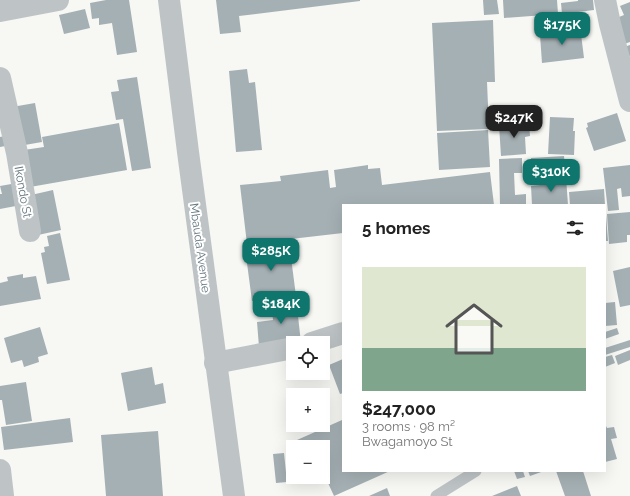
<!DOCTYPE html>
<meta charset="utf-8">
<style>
body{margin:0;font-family:Raleway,sans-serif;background:#f2f2f2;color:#222;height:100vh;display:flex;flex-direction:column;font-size:15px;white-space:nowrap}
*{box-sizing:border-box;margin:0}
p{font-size:13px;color:#767676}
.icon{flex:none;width:22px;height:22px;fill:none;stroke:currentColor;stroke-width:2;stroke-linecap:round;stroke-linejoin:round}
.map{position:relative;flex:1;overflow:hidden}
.details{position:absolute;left:342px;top:204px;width:264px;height:268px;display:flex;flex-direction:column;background:#fff;border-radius:0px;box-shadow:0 4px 16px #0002}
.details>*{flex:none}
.fabs{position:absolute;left:286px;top:336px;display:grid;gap:8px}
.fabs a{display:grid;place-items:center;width:44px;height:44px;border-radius:0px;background:#fff;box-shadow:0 4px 16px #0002;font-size:20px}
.price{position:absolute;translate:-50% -34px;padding:0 9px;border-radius:8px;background:#0f766e;color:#fff;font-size:13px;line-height:26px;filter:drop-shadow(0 1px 2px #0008)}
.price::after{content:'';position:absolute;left:50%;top:24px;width:12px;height:9px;margin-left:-6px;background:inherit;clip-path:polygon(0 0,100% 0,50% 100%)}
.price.current{background:#222;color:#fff}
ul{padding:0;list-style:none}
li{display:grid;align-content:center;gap:8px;height:212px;padding:0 20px}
li span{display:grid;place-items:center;height:124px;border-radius:0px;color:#555}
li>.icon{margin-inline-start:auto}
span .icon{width:72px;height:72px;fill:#fffc;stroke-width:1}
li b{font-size:17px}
h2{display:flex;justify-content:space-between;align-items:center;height:48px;padding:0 20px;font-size:17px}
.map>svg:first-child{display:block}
</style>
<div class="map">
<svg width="630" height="496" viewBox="0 0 630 496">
<rect width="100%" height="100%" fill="#f7f7f4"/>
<!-- building -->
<path fill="#a5b0b4" d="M 106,0 L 129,0 L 137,52 L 117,55 L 112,23 L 99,25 L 99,18 L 92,19 L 90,3 Z
M 216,0 L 360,0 L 360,1 L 239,16 L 241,32 L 220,34 Z
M 483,0 L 497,0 L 499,14 L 484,15 Z
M 503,0 L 557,0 L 558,14 L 504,18 Z
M 578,0 L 593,0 L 594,10 L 562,14 L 561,3 L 578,1 Z
M 630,2 L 630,42 L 624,44 L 614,19 L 624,15 L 620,6 Z
M 85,9 L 90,28 L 64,34 L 59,15 Z
M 493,20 L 495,82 L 487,82 L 489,129 L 437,131 L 432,23 Z
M 580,26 L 584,58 L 542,63 L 540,35 L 564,33 L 563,27 Z
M 630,45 L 630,57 L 624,47 Z
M 247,69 L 249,83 L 255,82 L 262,150 L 236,152 L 229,71 Z
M 137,77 L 151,168 L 132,171 L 123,119 L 116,120 L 111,92 L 119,91 L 117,80 Z
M 35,103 L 42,142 L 19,146 L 12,107 Z
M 617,113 L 626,141 L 594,151 L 586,128 L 588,127 L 587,123 Z
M 550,117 L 574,118 L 573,131 L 575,131 L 574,155 L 548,154 Z
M 119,123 L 127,170 L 30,187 L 24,150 L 44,147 L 42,137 Z
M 529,123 L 530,136 L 525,137 L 526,154 L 501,156 L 499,125 Z
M 488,130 L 490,167 L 439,170 L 437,133 Z
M 9,135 L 11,145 L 0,147 L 0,137 Z
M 564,156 L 565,167 L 532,169 L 531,158 Z
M 522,158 L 522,173 L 514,173 L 515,195 L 526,194 L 526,205 L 500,205 L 499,159 Z
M 368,165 L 368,169 L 380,168 L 382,185 L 490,172 L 494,205 L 343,205 L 343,233 L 247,244 L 240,185 L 281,181 L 280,176 L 328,170 L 330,188 L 336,187 L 334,170 Z
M 630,165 L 630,196 L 622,197 L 621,188 L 617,189 L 619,210 L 608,211 L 603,168 Z
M 566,177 L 568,205 L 532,205 L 531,186 L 550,184 L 550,178 Z
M 17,183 L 21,205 L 0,209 L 0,194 L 2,194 L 0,186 Z
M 604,189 L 605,205 L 570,205 L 569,192 Z
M 53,190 L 61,230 L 38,235 L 31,195 Z
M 630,212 L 630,235 L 627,235 L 627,242 L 609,244 L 607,214 Z
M 605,215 L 606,215 L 608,241 L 605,241 Z
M 60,233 L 70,280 L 47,284 L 41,253 L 45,252 L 44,247 L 49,246 L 47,236 Z
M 289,242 L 296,296 L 252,301 L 245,248 Z
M 630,267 L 630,305 L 620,307 L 613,271 Z
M 23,274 L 23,278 L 36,276 L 41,299 L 0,306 L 0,283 L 8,281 L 7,277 Z
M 296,298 L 301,343 L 259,347 L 257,322 L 273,320 L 271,300 Z
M 615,302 L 617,325 L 605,326 L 605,303 Z
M 40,327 L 48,354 L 38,357 L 39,362 L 24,367 L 22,360 L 11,363 L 4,338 Z
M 617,328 L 619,334 L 605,339 L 605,332 Z
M 630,340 L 630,347 L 605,355 L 605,348 Z
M 630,350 L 630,360 L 618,365 L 615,356 Z
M 612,355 L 615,363 L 605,367 L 605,357 Z
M 343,359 L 343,393 L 340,394 L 329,365 Z
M 152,367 L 155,385 L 163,383 L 166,403 L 128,411 L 121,373 Z
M 26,382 L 32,421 L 6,425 L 2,400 L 0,400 L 0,386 Z
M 70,418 L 73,442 L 4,450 L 1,427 Z
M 342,420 L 343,471 L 390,471 L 334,496 L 323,472 L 323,447 L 312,447 L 311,444 L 307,445 L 308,447 L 293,447 L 293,455 L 288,444 Z
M 605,424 L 607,428 L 614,427 L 617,438 L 611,439 L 617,459 L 605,462 Z
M 158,431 L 163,496 L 106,496 L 101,435 Z
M 284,453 L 287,482 L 276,483 L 273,454 Z
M 514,471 L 523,471 L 525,477 L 517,479 Z
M 528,471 L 544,471 L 530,476 Z
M 556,471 L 583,471 L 591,496 L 565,496 Z
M 517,486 L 521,496 L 492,496 Z
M 387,488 L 390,496 L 369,496 Z"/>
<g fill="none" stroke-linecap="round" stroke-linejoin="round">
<!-- service -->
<path stroke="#bec4c6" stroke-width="11" d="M 436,496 L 476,471"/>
<!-- minor -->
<path stroke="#bec4c6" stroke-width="22" d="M 605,0 L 610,24 L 630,101
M 0,11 L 58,0
M 0,78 L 17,153 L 30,231
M 312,343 L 343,333
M 215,363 L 293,348
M 0,470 L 3,496"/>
<!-- tertiary -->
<path stroke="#bec4c6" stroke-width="22" d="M 169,0 L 188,152 L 234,496"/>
</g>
<g text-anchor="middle" stroke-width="4" stroke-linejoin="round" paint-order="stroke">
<!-- street labels -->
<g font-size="12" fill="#63767e" stroke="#fff">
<text transform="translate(23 192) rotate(80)" y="4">Ikondo St</text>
<text transform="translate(200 248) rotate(82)" y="4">Mbauda Avenue</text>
</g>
</g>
</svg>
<div class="fabs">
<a><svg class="icon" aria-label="locate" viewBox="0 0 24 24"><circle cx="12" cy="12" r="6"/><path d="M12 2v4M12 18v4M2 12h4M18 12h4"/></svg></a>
<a>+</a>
<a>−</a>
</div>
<b class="price" style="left:562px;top:46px">$175K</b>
<b class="price current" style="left:514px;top:139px">$247K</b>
<b class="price" style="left:551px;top:193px">$310K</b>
<b class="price" style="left:271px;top:272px">$285K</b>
<b class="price" style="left:281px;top:325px">$184K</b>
<section class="details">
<h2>5 homes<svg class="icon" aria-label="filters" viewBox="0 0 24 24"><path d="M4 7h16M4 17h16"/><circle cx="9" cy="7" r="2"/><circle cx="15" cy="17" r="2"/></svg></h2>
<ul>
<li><span style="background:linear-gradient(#dfe7d0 65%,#7fa58c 0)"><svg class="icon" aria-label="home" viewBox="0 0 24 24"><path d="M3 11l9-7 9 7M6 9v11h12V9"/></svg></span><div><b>$247,000</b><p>3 rooms · 98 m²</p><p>Bwagamoyo St</p></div></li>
</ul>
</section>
</div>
